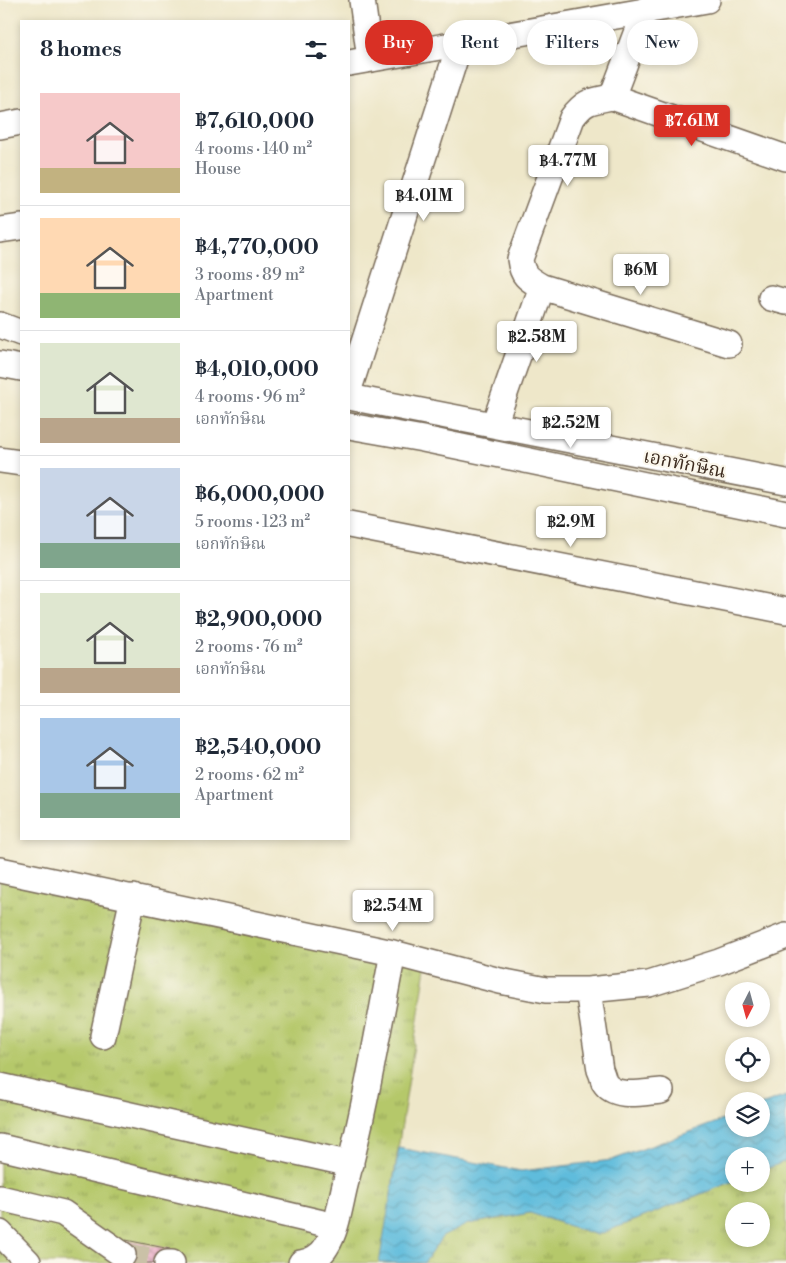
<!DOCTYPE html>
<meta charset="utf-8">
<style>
body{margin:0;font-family:"Libre Bodoni","Noto Serif Thai",serif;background:#f2f2f3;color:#1f2937;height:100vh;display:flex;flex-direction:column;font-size:19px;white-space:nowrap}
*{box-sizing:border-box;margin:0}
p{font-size:16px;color:#747a83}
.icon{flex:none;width:28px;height:28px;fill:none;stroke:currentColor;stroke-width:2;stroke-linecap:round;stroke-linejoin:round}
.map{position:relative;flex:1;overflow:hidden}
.details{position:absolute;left:20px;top:20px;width:330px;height:820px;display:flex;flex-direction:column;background:#fff;border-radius:0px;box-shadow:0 2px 8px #0003}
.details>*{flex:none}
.hud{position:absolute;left:365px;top:20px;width:345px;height:45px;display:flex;gap:10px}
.needle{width:32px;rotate:186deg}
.buttons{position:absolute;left:725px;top:982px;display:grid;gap:10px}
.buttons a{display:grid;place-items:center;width:45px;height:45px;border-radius:50%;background:#fff;box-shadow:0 2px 8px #0003;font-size:25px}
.price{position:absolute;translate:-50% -42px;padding:0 11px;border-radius:5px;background:#fff;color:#222;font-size:16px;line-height:32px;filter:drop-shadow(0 1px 2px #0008)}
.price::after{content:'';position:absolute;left:50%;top:30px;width:15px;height:11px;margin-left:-8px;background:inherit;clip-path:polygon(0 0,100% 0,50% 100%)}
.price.selected{background:#d93025;color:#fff}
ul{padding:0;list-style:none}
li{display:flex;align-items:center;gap:15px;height:125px;padding:0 20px}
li+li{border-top:1px solid #e0e1e3}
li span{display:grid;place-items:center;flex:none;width:140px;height:100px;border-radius:0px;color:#555}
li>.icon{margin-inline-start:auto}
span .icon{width:60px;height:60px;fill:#fffc;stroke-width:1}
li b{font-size:21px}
h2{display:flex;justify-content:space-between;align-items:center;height:60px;padding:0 20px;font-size:21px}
.pill{padding:0 18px;border-radius:22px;background:#fff;box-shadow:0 2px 8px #0003;font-size:18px;line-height:45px}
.pill.selected{background:#d93025;color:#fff}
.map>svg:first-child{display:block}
</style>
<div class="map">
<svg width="786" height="1263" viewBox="0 0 786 1263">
<defs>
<pattern id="grass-tufts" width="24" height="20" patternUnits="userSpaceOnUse" patternTransform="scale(1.25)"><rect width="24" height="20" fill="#b5c86b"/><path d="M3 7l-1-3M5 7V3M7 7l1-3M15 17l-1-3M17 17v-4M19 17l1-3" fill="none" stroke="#94a357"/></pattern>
<pattern id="water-waves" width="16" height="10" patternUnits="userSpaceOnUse" patternTransform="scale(1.25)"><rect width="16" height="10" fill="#5ebcdc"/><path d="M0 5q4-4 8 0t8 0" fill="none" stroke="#4f99b2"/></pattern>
<pattern id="building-cross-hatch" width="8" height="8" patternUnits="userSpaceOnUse" patternTransform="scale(1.25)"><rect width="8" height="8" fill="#eaafc7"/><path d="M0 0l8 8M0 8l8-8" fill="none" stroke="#bf8fa1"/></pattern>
</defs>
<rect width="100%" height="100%" fill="#fbf7ec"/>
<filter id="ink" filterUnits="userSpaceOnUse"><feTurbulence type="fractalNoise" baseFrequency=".02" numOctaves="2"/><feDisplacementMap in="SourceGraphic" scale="10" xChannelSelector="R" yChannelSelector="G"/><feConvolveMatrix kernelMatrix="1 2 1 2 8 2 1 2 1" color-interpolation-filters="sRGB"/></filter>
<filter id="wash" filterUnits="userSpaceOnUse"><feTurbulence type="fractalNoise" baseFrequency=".0096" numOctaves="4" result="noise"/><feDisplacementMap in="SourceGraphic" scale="20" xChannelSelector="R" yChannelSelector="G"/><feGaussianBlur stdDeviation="1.12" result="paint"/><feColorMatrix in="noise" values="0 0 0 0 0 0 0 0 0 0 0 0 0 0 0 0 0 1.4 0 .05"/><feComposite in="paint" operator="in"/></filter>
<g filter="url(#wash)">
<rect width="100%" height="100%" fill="#eee7c9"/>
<!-- grass -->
<path fill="url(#grass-tufts)" stroke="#787944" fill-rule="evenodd" d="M 0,869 L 427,961 L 388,1214 L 468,1224 L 530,1213 L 597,1235 L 734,1181 L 734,1184 L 761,1184 L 761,1171 L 786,1161 L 786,1263 L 0,1263 ZM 734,1211 L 761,1211 L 761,1239 L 734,1239 Z"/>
<!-- water -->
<path fill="url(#water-waves)" stroke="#4c737d" d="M 786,1096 L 786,1161 L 761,1171 L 761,1156 L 734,1156 L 734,1181 L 597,1235 L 530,1213 L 468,1224 L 442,1237 L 424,1263 L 379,1263 L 399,1148 L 521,1171 L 612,1160 L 734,1116 L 734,1129 L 761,1129 L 761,1105 Z"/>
<g id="blocks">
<!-- building -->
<path fill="url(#building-cross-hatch)" d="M 126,1240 L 170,1249 L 167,1263 L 121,1263 Z"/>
</g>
</g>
<g filter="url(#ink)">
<use href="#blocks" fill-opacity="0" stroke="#7a6c5a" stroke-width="1"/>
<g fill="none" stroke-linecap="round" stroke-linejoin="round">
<!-- minor-tunnel -->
<path stroke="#cac1a7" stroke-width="25" stroke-dasharray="25 12" stroke-linecap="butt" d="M 123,1255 L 167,1263"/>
<defs>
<path id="minor" d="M 362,0 L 370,59
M 349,63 L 707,0
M 612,97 L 645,10
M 0,126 L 21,122
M 0,230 L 21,227
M 771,298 L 786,302
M 0,325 L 21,333
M 729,344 L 542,287 C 528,279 522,276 520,259 L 572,118 C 585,100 592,101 612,97 L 786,158
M 0,364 L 21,368
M 349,389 L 460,43
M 349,397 L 786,482
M 494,425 L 542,287
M 349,426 L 423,439 L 786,514
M 0,460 L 21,463
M 349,525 L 786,611
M 0,870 L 393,953 L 500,981 L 546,990 L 588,990 L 649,984 L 719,962 L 786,936
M 588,990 L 600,1070 C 602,1074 603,1078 604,1082 C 615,1100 644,1092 661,1091
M 103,1036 L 133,897
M 0,1086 L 351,1164
M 0,1147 L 335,1226
M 0,1198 L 63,1213 L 123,1255
M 0,1233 L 28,1262
M 167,1263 L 172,1263
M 301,1263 C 310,1262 321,1256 326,1247 C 337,1230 340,1205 345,1185 C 365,1109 378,1030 393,953"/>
</defs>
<!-- minor casing -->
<use href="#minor" stroke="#7a6c5a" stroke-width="28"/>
<!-- minor -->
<use href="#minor" stroke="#fff" stroke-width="25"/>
</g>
</g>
<g text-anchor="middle" stroke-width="4.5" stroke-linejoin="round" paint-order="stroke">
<!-- street labels -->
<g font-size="19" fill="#3b2a1e" stroke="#fbf7ec">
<text transform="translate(685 463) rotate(11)" y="7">เอกทักษิณ</text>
</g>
</g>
</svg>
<div class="buttons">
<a><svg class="needle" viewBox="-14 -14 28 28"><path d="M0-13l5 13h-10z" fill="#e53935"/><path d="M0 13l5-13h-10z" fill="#747a83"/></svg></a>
<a><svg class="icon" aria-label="locate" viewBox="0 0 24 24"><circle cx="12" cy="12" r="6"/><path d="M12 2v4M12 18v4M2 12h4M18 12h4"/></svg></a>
<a><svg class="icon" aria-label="layers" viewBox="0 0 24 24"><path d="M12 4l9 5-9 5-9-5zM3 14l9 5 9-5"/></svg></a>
<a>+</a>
<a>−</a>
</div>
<b class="price selected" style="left:692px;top:147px">฿7.61M</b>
<b class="price" style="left:568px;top:187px">฿4.77M</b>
<b class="price" style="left:424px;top:222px">฿4.01M</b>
<b class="price" style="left:641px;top:296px">฿6M</b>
<b class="price" style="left:537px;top:363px">฿2.58M</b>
<b class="price" style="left:571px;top:449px">฿2.52M</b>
<b class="price" style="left:571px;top:548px">฿2.9M</b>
<b class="price" style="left:393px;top:932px">฿2.54M</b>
<div class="hud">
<a class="pill selected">Buy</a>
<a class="pill">Rent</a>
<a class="pill">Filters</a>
<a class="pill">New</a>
</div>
<section class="details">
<h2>8 homes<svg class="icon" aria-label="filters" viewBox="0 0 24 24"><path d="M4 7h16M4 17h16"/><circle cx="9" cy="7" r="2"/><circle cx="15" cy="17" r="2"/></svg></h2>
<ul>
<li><span style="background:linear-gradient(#f6c9c9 75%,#c2b280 0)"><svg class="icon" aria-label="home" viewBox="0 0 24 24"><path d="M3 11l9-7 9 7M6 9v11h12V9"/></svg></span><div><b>฿7,610,000</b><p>4 rooms · 140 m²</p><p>House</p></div></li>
<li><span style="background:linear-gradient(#ffd9b3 75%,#8fb573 0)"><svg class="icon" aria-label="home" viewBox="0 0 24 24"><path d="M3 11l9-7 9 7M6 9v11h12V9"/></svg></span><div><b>฿4,770,000</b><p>3 rooms · 89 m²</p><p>Apartment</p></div></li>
<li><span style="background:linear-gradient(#dfe7d0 75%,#b9a48a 0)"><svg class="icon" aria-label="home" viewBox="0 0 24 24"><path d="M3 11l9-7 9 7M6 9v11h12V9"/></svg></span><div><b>฿4,010,000</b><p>4 rooms · 96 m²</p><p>เอกทักษิณ</p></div></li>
<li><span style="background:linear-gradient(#c9d6e8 75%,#7fa58c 0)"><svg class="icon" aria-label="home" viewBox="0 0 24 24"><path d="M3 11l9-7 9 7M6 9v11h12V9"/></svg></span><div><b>฿6,000,000</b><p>5 rooms · 123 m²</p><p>เอกทักษิณ</p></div></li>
<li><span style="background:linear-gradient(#dfe7d0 75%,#b9a48a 0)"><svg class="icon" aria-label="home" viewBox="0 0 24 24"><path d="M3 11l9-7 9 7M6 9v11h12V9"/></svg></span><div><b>฿2,900,000</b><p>2 rooms · 76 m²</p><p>เอกทักษิณ</p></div></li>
<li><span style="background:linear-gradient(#a9c7e8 75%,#7fa58c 0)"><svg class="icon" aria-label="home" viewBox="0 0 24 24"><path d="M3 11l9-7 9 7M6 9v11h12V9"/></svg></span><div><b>฿2,540,000</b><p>2 rooms · 62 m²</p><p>Apartment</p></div></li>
</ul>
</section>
</div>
